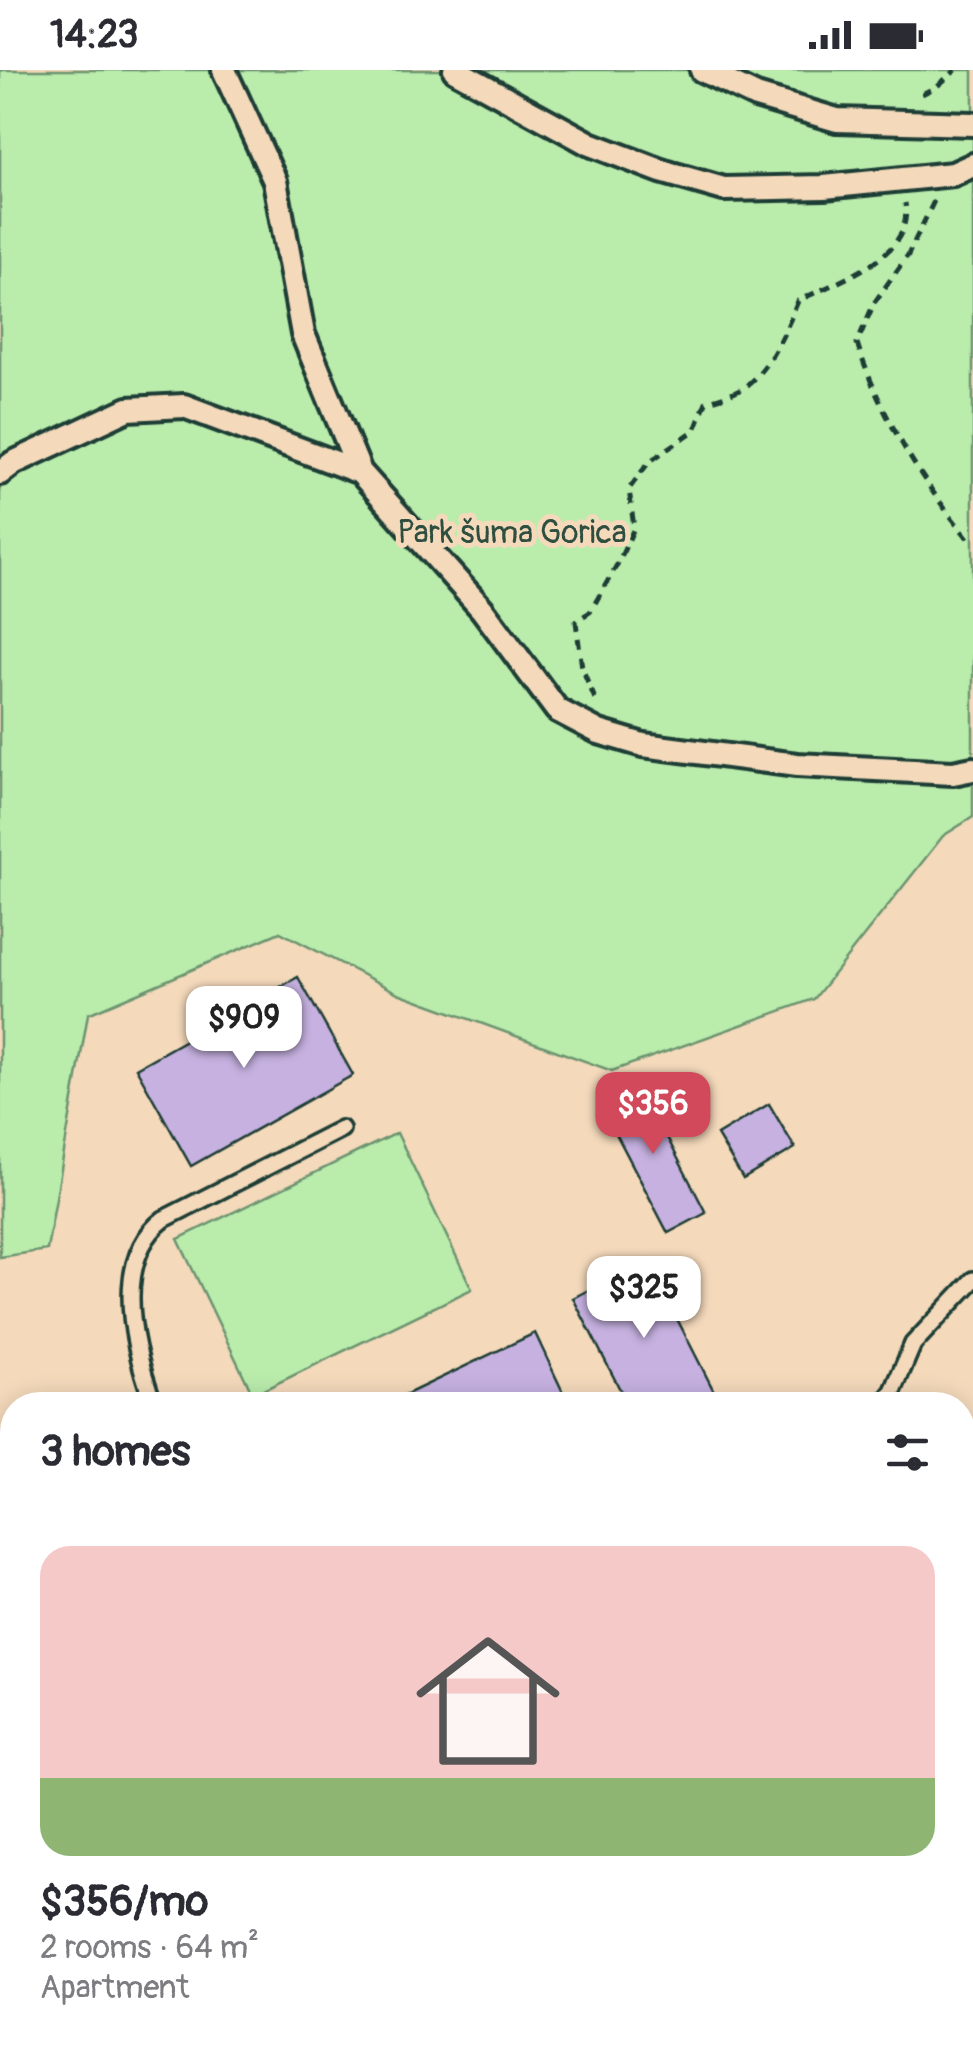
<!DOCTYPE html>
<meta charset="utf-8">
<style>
body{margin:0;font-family:Pangolin,sans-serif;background:#f2f2f3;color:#2b2b33;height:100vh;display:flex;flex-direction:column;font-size:38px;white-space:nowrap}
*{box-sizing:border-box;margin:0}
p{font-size:32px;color:#7c7c81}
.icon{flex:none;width:55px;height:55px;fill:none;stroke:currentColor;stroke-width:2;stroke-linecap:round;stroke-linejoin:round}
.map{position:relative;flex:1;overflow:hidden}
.drawer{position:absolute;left:0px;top:1322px;width:975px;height:672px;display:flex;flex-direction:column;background:#fff;border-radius:40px 40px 0 0;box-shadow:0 5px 25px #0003}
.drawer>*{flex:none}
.price{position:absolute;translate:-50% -85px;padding:0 22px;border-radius:20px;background:#fff;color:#222;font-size:32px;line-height:65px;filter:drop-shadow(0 2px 5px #0008)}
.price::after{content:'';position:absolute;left:50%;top:60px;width:30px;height:22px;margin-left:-15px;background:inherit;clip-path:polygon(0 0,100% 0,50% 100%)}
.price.active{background:#d1495b;color:#fff}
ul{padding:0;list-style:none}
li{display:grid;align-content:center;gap:20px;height:530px;padding:0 40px}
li+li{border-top:2px solid #e1e1e2}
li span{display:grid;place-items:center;height:310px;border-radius:30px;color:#555}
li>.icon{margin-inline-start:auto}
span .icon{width:180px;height:180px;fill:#fffc;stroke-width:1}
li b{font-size:42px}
h2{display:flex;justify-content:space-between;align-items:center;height:120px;padding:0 40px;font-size:42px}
.status{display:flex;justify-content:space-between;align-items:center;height:70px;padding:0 50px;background:#fff;direction:ltr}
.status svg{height:28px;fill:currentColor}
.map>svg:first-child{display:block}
</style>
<div class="status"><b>14:23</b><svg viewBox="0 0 49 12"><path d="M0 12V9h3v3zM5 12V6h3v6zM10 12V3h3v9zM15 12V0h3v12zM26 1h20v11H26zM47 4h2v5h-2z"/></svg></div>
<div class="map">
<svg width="973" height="1993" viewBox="0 0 973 1993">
<rect width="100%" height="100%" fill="#f4d9bb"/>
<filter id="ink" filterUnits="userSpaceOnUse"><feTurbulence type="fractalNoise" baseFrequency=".01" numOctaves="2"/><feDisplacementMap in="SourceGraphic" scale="20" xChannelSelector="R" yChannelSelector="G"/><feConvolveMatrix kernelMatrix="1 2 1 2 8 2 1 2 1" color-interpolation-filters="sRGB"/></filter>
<g filter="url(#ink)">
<!-- green -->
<path fill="#baecac" stroke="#6c9470" stroke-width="2.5" d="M 0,0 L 973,0 L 973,747 L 943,766 L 814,929 L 612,1001 L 398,923 L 280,862 L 88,944 L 47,1180 L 0,1187 Z
M 397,1063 L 472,1219 L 253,1325 L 178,1169 Z"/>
<!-- building -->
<path fill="#c6b1e0" stroke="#1f3d34" stroke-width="2.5" d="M 298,907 L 353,1005 L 191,1096 L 136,998 Z
M 638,1011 L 706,1143 L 668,1163 L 599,1031 Z
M 769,1034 L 795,1078 L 743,1109 L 717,1065 Z
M 647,1190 L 721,1335 L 628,1335 L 573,1228 Z
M 535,1263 L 569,1335 L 384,1335 Z
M 12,1373 L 12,1511 L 0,1515 L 0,1376 Z
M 962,1439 L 973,1460 L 973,1647 L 968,1649 L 962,1638 Z"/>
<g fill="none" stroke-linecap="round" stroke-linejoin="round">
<defs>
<path id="service" d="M 154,1335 C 134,1280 110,1191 164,1149 L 341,1059
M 882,1335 L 893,1321 L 913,1274 L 973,1210
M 0,1556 L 12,1552
M 962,1704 L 973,1724
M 0,1732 C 6,1764 7,1795 0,1827
M 360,1993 L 362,1982"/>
<path id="pedestrian" d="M 224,0 L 275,111 L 303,264 L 360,402 L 482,539 L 557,640 L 599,662 L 643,675 L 797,695 L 953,703 L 973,699
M 455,0 L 590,74 L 661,101 L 724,119 L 824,117 L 953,104 L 973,95
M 702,0 L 756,26 L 837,50 L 973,54
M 0,403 L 13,393 L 128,339 L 184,336 L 360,402"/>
<path id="minor" d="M 962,1915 L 973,1915"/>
<path id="tertiary" d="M 0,1899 L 12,1901
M 419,1982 L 433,1993
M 484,1982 L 505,1993"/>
</defs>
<!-- service casing -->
<use href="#service" stroke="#1f3d34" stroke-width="22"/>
<!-- pedestrian casing -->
<use href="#pedestrian" stroke="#1f3d34" stroke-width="30"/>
<!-- minor casing -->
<use href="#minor" stroke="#1f3d34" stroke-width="38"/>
<!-- tertiary casing -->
<use href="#tertiary" stroke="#1f3d34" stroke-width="45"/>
<!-- path -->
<path stroke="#1f3d34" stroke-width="5" stroke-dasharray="10 8" stroke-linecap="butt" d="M 922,24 L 936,17 L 956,0
M 934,131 L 908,185 L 874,233 L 857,273 C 880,346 924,416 973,474
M 595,629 L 582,598 L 576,551 L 590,542 L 618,493 L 634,458 L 629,419 L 649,392 L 695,360 L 706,332 C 717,328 733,325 743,318 C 771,297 785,262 798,231 C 838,210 914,189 905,133"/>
<!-- service -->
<use href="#service" stroke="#f4d9bb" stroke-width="15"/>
<!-- pedestrian -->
<use href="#pedestrian" stroke="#f4d9bb" stroke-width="22"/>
<!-- minor -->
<use href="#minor" stroke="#f4d9bb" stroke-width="30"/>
<!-- tertiary -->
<use href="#tertiary" stroke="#f4d9bb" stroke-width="38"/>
</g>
</g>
<g text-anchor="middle" stroke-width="10" stroke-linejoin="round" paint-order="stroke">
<!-- park labels -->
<g font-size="32" fill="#2e4e40" stroke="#f4d9bb">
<text x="512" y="473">Park šuma Gorica</text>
</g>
</g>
</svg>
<b class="price" style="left:244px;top:1001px">$909</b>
<b class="price active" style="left:653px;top:1087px">$356</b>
<b class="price" style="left:644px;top:1271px">$325</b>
<section class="drawer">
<h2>3 homes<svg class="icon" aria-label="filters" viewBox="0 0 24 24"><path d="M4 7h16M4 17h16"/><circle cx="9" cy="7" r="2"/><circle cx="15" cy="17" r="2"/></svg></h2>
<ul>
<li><span style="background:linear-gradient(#f6c9c9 75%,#8fb573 0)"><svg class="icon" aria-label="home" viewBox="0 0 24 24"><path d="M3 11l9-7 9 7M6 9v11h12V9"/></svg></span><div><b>$356/mo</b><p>2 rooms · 64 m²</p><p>Apartment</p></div></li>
</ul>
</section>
</div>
